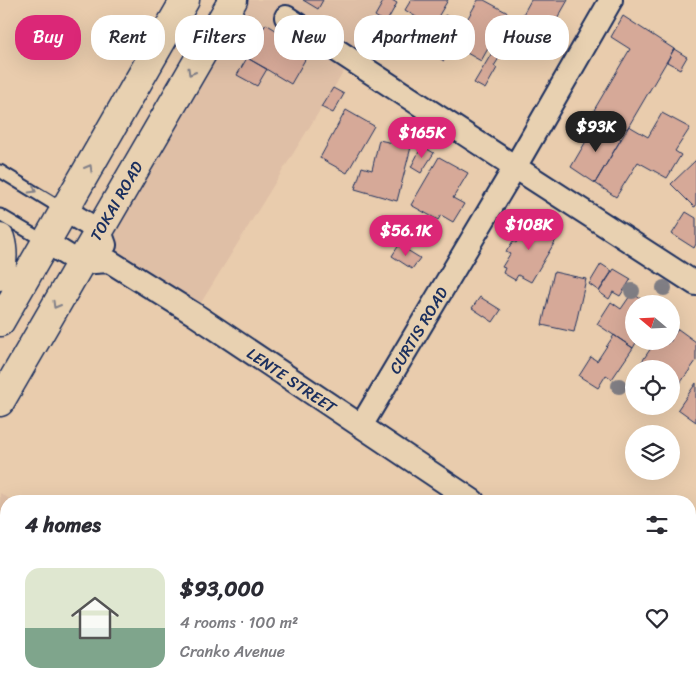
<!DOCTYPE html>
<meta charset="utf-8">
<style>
body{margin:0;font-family:Sriracha,sans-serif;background:#f7f7f7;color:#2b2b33;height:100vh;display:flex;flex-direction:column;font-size:19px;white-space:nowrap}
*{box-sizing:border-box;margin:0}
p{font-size:16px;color:#7c7c81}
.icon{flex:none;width:28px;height:28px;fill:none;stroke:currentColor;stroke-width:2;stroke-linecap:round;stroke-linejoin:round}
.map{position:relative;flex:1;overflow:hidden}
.drawer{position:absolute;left:0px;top:495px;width:696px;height:195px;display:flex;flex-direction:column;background:#fff;border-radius:20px 20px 0 0;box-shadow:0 5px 20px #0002}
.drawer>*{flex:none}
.guide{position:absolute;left:15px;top:15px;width:666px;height:45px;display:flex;gap:10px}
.needle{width:32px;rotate:289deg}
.buttons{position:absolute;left:625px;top:295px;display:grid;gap:10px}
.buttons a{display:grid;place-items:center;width:55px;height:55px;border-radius:50%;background:#fff;box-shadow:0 5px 20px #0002;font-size:25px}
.price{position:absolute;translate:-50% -42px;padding:0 11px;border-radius:18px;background:#db2777;color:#fff;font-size:16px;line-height:32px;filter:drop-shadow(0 1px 2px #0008)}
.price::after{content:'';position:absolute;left:50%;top:30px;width:15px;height:11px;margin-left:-8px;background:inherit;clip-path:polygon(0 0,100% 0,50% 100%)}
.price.current{background:#222;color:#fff}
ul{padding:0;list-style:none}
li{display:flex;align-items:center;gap:15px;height:125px;padding:0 25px}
li span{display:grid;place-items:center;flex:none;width:140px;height:100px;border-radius:15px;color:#555}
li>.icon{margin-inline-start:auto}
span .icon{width:60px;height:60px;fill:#fffc;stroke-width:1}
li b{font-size:21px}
h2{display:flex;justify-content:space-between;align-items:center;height:60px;padding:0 25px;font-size:21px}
.chip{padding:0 18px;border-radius:20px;background:#fff;box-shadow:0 5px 20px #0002;font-size:18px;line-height:45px}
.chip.current{background:#db2777;color:#fff}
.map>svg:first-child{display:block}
</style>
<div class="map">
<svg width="696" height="690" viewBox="0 0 696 690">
<rect width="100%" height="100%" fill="#e9ccad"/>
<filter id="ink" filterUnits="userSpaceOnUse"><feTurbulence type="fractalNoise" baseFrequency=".02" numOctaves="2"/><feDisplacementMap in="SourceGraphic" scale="10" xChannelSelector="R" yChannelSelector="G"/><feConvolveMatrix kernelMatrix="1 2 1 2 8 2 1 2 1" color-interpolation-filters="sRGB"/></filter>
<g filter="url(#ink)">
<!-- built -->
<path fill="#dfbfa6" d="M 233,0 L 388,0 L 194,314 L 120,268 L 100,231 Z
M 0,493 L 13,501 L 6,501 L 6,684 L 13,684 L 7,690 L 0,690 Z"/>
<!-- building -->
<path fill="#d6a998" stroke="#1b2f5e" d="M 303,0 L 323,0 L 318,9 Z
M 384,0 L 392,0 L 397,3 L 386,23 L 375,16 Z
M 411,0 L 448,0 L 432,27 L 405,10 Z
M 478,0 L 484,0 L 508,13 L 481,61 L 458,48 L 455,53 L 450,50 L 444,61 L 424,49 L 445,15 L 464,25 Z
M 531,0 L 568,0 L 543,44 L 516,27 Z
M 623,16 L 674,49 L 627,129 L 594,110 L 630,49 L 611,37 Z
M 266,24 L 310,51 L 291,84 L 246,57 Z
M 674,49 L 687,57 L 680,69 L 667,62 Z
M 493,51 L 501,55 L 494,66 L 497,68 L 485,89 L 474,83 Z
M 247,58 L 267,69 L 257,86 L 237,75 Z
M 333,88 L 344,94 L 333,113 L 321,107 Z
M 346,110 L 374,126 L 347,173 L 320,158 Z
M 662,113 L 690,128 L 675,151 L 681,155 L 667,178 L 638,162 L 616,197 L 595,183 L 629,126 L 648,137 Z
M 596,124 L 621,139 L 595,183 L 571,167 Z
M 379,140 L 411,147 L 397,201 L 355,189 L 362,167 L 372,170 Z
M 422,146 L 434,153 L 421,173 L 411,167 Z
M 439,157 L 468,173 L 453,198 L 464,204 L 453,222 L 441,215 L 438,220 L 411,205 Z
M 696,160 L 696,206 L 694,207 L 671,184 Z
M 686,212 L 696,218 L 696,244 L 694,248 L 672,234 Z
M 531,218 L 559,235 L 531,282 L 518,275 L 515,280 L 503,273 L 505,268 L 502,267 L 510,254 L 506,252 L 513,241 L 516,243 Z
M 399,245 L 420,258 L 412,269 L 392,256 Z
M 601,264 L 612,271 L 599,291 L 589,284 Z
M 614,269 L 631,279 L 620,296 L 613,292 L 609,299 L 599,292 Z
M 554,272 L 586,279 L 574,332 L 542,325 Z
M 632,293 L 648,304 L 634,304 L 634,341 L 637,341 L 633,348 L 597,324 L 611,302 L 621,309 Z
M 480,297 L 501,310 L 493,322 L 472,308 Z
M 678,329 L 696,342 L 696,361 L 671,396 L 671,369 L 637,369 L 655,342 L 654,341 L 663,341 L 667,344 L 669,341 L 671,341 L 671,339 Z
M 614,335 L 633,348 L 612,379 L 606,375 L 598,388 L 579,376 L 591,357 L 597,361 Z
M 696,383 L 696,422 L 678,409 Z"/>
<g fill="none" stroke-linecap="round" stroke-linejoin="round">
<defs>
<path id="service" d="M 0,171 L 64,210
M 0,215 L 46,242"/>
<path id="minor" d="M 286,17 L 535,180 L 696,284
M 64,210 L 100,231 L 105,245
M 46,242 L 80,263 L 109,261 L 194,314 L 473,501
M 361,426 L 515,167 L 611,0
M 690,641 L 696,645
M 257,684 L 267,690
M 566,690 L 570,684"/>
<path id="secondary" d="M 0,238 C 4,251 3,263 0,276
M 0,322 L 185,0
M 0,402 L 233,0"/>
</defs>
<!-- service casing -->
<use href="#service" stroke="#1b2f5e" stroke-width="15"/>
<!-- minor casing -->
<use href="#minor" stroke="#1b2f5e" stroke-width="26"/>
<!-- secondary casing -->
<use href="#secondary" stroke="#1b2f5e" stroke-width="31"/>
<!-- service -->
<use href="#service" stroke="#e8d1b1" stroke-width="11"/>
<!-- minor -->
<use href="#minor" stroke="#e8d1b1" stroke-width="22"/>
<!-- secondary -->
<use href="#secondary" stroke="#e8d1b1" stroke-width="28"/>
</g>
<!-- trees -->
<g fill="#807e84">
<circle cx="664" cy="288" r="8"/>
<circle cx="632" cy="291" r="8"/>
<circle cx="619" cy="386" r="8"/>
</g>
<!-- one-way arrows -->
<defs><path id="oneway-chevron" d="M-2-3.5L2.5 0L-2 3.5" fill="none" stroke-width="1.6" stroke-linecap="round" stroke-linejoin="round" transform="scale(1.25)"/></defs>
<g stroke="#828088">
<use href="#oneway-chevron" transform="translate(191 72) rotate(120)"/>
<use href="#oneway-chevron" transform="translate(89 168) rotate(-60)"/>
<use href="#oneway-chevron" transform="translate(33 190) rotate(30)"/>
<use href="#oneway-chevron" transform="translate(56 305) rotate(120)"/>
</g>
</g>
<g text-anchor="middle" stroke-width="4" stroke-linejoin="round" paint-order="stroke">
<!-- street labels -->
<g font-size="16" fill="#1b2f5e" stroke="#e8d1b1">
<text transform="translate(116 201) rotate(-60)" y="6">TOKAI ROAD</text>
<text transform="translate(418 330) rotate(-59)" y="6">CURTIS ROAD</text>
<text transform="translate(292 380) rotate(34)" y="6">LENTE STREET</text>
</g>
</g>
</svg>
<div class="buttons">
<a><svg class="needle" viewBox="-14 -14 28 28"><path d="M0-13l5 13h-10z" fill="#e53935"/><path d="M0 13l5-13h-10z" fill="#7c7c81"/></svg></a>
<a><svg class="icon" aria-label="locate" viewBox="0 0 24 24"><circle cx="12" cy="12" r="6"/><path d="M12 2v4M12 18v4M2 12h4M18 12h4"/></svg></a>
<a><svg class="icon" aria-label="layers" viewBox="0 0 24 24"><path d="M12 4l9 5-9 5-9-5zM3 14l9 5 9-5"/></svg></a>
</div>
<b class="price current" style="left:596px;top:153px">$93K</b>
<b class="price" style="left:422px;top:159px">$165K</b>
<b class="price" style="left:529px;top:251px">$108K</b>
<b class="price" style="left:406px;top:257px">$56.1K</b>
<div class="guide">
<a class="chip current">Buy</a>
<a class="chip">Rent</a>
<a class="chip">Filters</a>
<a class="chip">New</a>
<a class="chip">Apartment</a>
<a class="chip">House</a>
</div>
<section class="drawer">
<h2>4 homes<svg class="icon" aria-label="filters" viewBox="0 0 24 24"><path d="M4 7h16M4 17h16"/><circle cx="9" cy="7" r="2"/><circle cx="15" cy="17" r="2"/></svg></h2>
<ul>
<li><span style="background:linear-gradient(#dfe7d0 60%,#7fa58c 0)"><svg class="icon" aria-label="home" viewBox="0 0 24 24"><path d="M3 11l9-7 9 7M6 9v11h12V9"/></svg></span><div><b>$93,000</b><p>4 rooms · 100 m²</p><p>Cranko Avenue</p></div><svg class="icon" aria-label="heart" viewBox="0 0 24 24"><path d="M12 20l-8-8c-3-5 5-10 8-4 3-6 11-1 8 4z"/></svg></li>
</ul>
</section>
</div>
